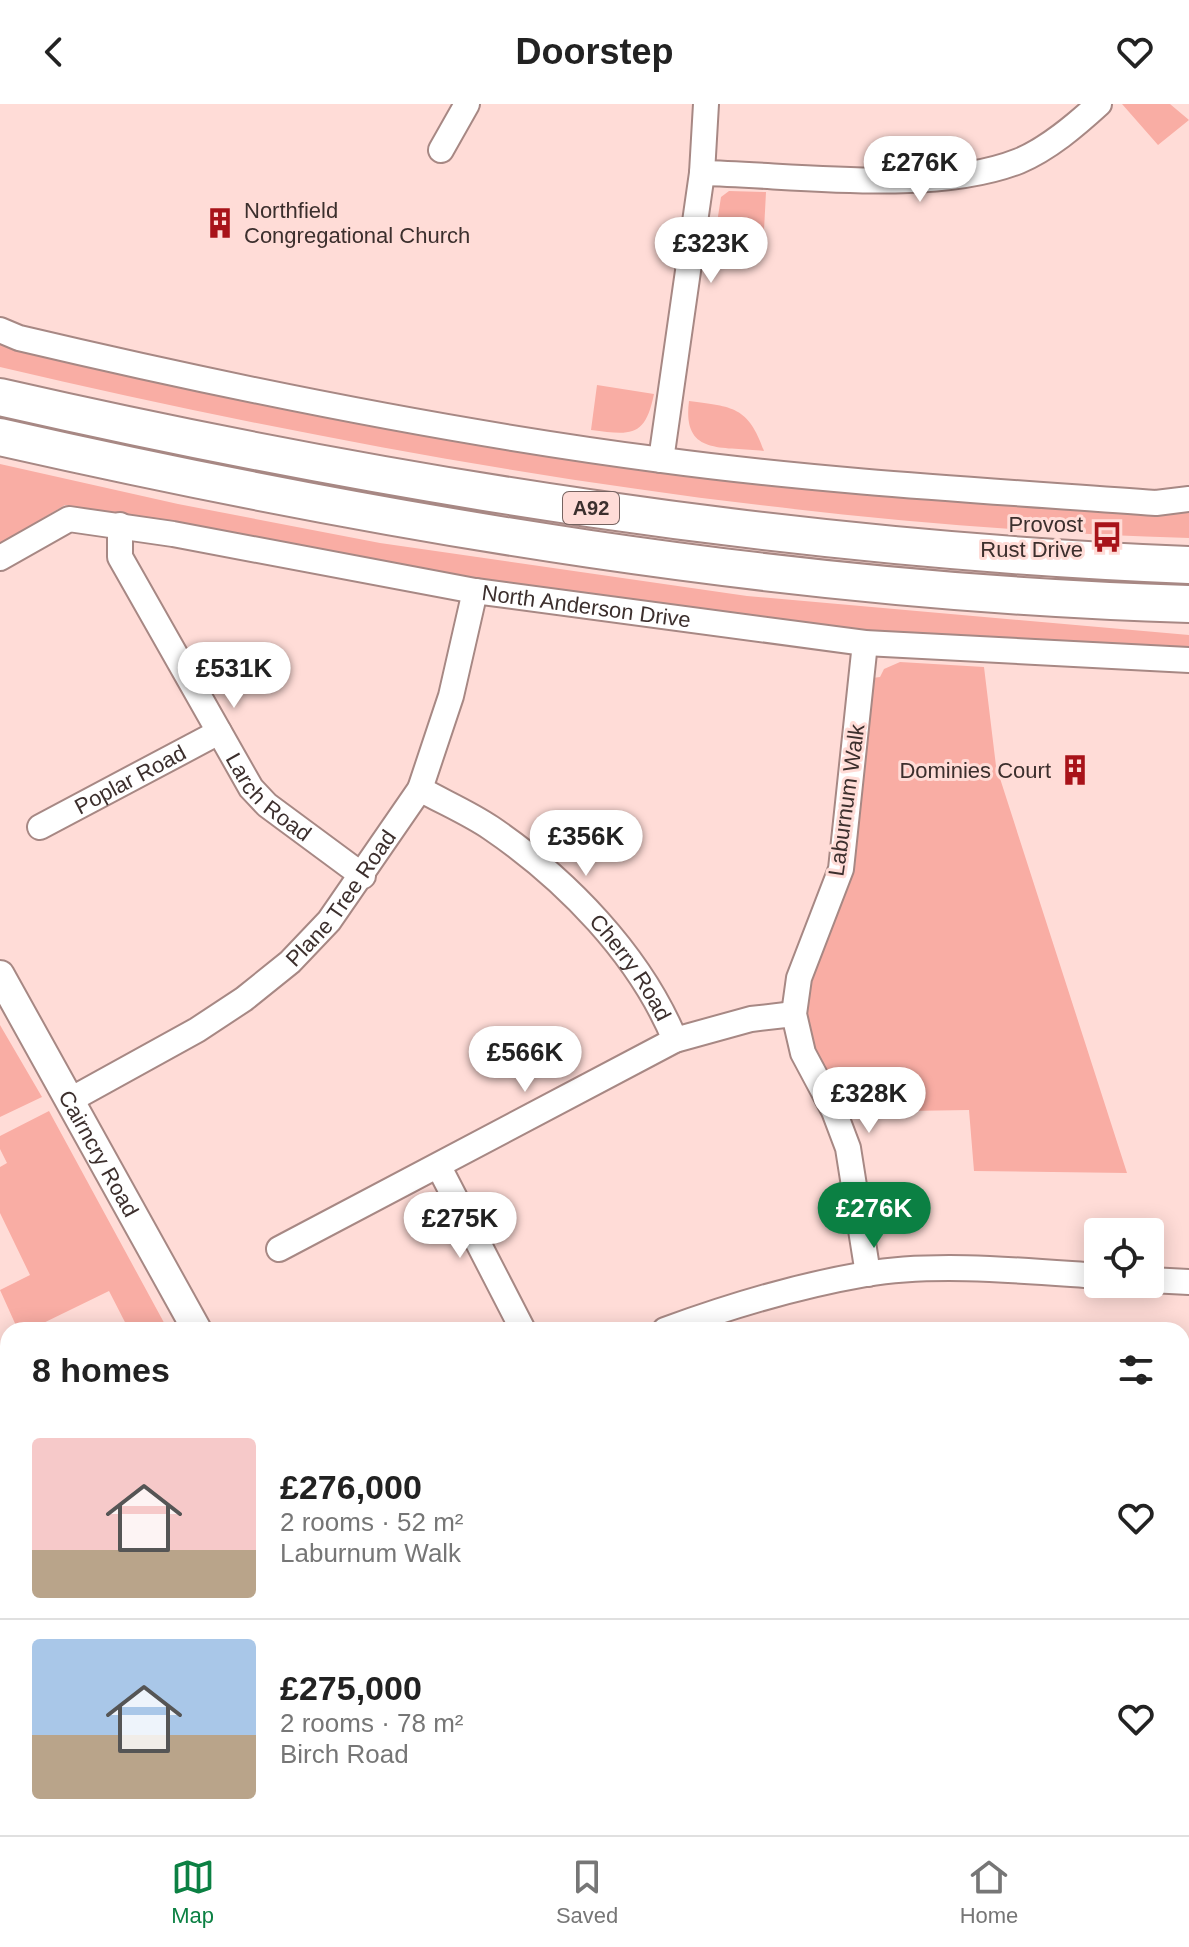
<!DOCTYPE html>
<meta charset="utf-8">
<style>
body{margin:0;font-family:Helvetica,sans-serif;background:#f2f2f2;color:#222;height:100vh;display:flex;flex-direction:column;font-size:30px;white-space:nowrap}
*{box-sizing:border-box;margin:0}
p{font-size:26px;color:#767676}
.icon{flex:none;width:44px;height:44px;fill:none;stroke:currentColor;stroke-width:2;stroke-linecap:round;stroke-linejoin:round}
.map{position:relative;flex:1;overflow:hidden}
.panel{position:absolute;left:0px;top:1218px;width:1190px;height:514px;display:flex;flex-direction:column;background:#fff;border-radius:24px 24px 0 0;box-shadow:0 4px 20px #0003}
.panel>*{flex:none}
.buttons{position:absolute;left:1084px;top:1114px;display:grid;gap:16px}
.buttons a{display:grid;place-items:center;width:80px;height:80px;border-radius:8px;background:#fff;box-shadow:0 4px 20px #0003;font-size:40px}
.price{position:absolute;translate:-50% -68px;padding:0 18px;border-radius:28px;background:#fff;color:#222;font-size:26px;line-height:52px;filter:drop-shadow(0 2px 4px #0008)}
.price::after{content:'';position:absolute;left:50%;top:48px;width:24px;height:18px;margin-left:-12px;background:inherit;clip-path:polygon(0 0,100% 0,50% 100%)}
.price.selected{background:#0b8043;color:#fff}
ul{padding:0;list-style:none}
li{display:flex;align-items:center;gap:24px;height:200px;padding:0 32px}
li+li{border-top:2px solid #e0e0e0}
li span{display:grid;place-items:center;flex:none;width:224px;height:160px;border-radius:8px;color:#555}
li>.icon{margin-inline-start:auto}
span .icon{width:96px;height:96px;fill:#fffc;stroke-width:1}
li b{font-size:34px}
h2{display:flex;justify-content:space-between;align-items:center;height:96px;padding:0 32px;font-size:34px}
header{display:flex;justify-content:space-between;align-items:center;height:104px;padding:0 32px;background:#fff;font-size:36px;font-weight:600}
.menu{display:flex;justify-content:space-around;align-items:center;height:112px;border-top:2px solid #e0e0e0;background:#fff;font-size:22px;color:#767676}
.menu a{display:grid;justify-items:center;gap:4px}
.menu .selected{color:#0b8043}
.map>svg:first-child{display:block}
</style>
<header><svg class="icon" aria-label="back" viewBox="0 0 24 24"><path d="M15 5l-7 7 7 7"/></svg>Doorstep<svg class="icon" aria-label="heart" viewBox="0 0 24 24"><path d="M12 20l-8-8c-3-5 5-10 8-4 3-6 11-1 8 4z"/></svg></header>
<div class="map">
<svg width="1189" height="1731" viewBox="0 0 1189 1731">
<rect width="100%" height="100%" fill="#ffdcd7"/>
<!-- green -->
<path fill="#f9ada4" d="M 1122,0 L 1170,0 L 1189,16 L 1158,41 Z
M 729,87 L 766,88 L 763,145 L 751,156 L 712,151 L 721,93 Z
M 0,237 L 15,245 L 336,316 L 659,366 L 1121,408 L 1189,406 L 1189,434 C 789,422 389,354 0,263 Z
M 597,281 L 654,290 C 645,334 631,331 591,326 Z
M 689,297 C 733,303 748,302 764,347 C 721,342 682,352 689,297 Z
M 0,360 L 178,400 L 380,439 L 747,492 L 1189,531 L 1189,547 L 871,530 L 425,470 L 65,401 L 0,440 Z
M 900,558 L 984,563 L 996,662 L 1127,1069 L 974,1067 L 969,1006 L 847,1008 L 815,950 L 806,911 L 811,874 L 853,766 L 872,574 L 880,573 L 884,565 Z
M 0,921 L 42,993 L 0,1013 Z
M 49,1007 L 168,1226 L 129,1226 L 109,1187 L 29,1226 L 18,1226 L 0,1186 L 30,1171 L 0,1109 L 0,1063 L 7,1059 L 0,1045 L 0,1032 Z
M 8,1540 L 8,1665 L 0,1649 L 0,1545 Z"/>
<g fill="none" stroke-linecap="round" stroke-linejoin="round">
<defs>
<g id="minor">
<path d="M 441,46 L 467,0"/>
<path d="M 702,69 C 796,71 934,91 1019,57 C 1048,45 1076,21 1099,0"/>
<path d="M 0,226 L 19,234 C 231,284 446,328 662,356 C 826,378 991,387 1156,399 L 1189,395"/>
<path d="M 661,356 L 702,69 L 706,0"/>
<path id="s1" d="M 120,421 L 120,453 L 251,684 L 267,701 L 363,772"/>
<path id="s2" d="M 0,454 L 69,415 L 173,430 L 475,487 L 865,539 L 1189,556"/>
<path d="M 865,539 L 841,765 L 799,874 L 794,910 L 803,949 L 834,1007 L 848,1044 L 868,1170"/>
<path id="s3" d="M 420,685 C 443,698 469,709 491,724 C 566,775 640,851 675,936"/>
<path id="s4" d="M 40,723 L 219,628"/>
<path id="s5" d="M 72,995 L 197,926 L 244,895 L 290,858 L 329,817 L 420,685 L 451,592 L 475,487"/>
<path d="M 439,1063 L 523,1226"/>
<path d="M 279,1145 L 675,936 L 751,915 L 794,910"/>
<path d="M 1150,1176 L 1189,1178"/>
<path d="M 665,1226 C 730,1202 797,1182 866,1170 C 936,1158 1026,1167 1098,1172"/>
<path d="M 0,1407 L 8,1420"/>
<path d="M 1182,1480 L 1189,1481"/>
<path d="M 0,1506 L 8,1501"/>
<path d="M 93,1724 L 96,1731"/>
<path d="M 365,1724 L 370,1731"/>
<path d="M 845,1724 L 849,1731"/>
</g>
<g id="tertiary">
<path id="s6" d="M 0,871 L 197,1226"/>
<path d="M 457,1724 L 461,1731"/>
</g>
<path id="primary" d="M 0,293 C 391,382 788,445 1189,461
M 0,333 C 389,421 789,488 1189,500"/>
</defs>
<!-- minor casing -->
<use href="#minor" stroke="#a78884" stroke-width="28"/>
<!-- tertiary casing -->
<use href="#tertiary" stroke="#a78884" stroke-width="32"/>
<!-- primary casing -->
<use href="#primary" stroke="#a78884" stroke-width="40"/>
<!-- minor -->
<use href="#minor" stroke="#fff" stroke-width="24"/>
<!-- tertiary -->
<use href="#tertiary" stroke="#fff" stroke-width="28"/>
<!-- primary -->
<use href="#primary" stroke="#fff" stroke-width="36"/>
</g>
<!-- icons -->
<defs>
<symbol id="building-bare" viewBox="-9 -9 18 18"><path d="M-4-6H4V6H1V3H-1V6H-4ZM-2.5-4.3h1.7v1.8h-1.7ZM.8-4.3h1.7v1.8H.8ZM-2.5-1h1.7V.8h-1.7ZM.8-1h1.7V.8H.8Z" fill="#a81319" stroke="#ffdcd7" stroke-width="2.5" paint-order="stroke"/></symbol>
<symbol id="bus-bare" viewBox="-9 -9 18 18"><path d="M-5-6H5V4H4V6H2V4H-2V6H-4V4H-5ZM-3.5-4V0h7V-4ZM-3.5 1.2v1.5H-2V1.2ZM2 1.2v1.5H3.5V1.2Z" fill="#a81319" stroke="#ffdcd7" stroke-width="2.5" paint-order="stroke"/></symbol>
</defs>
<g fill-rule="evenodd">
<use href="#building-bare" x="198" y="97" width="44" height="44"/>
<use href="#bus-bare" x="1085" y="411" width="44" height="44"/>
<use href="#building-bare" x="1053" y="644" width="44" height="44"/>
</g>
<g text-anchor="middle" stroke-width="6" stroke-linejoin="round" paint-order="stroke">
<!-- shield labels -->
<rect fill="#ffdcd7" stroke="#766360" stroke-width="2" x="563" y="388" width="56" height="32" rx="6"/>
<g font-size="20" font-weight="bold" fill="#3c2f2d">
<text x="591" y="411">A92</text>
</g>
<!-- poi labels -->
<g font-size="22" fill="#3c2f2d" stroke="#ffdcd7" text-anchor="end">
<text x="244" y="114" text-anchor="start">Northfield<tspan x="244" dy="25">Congregational Church</tspan></text>
<text x="1083" y="428">Provost<tspan x="1083" dy="25">Rust Drive</tspan></text>
<text x="1051" y="674">Dominies Court</text>
</g>
<!-- street labels -->
<g font-size="22" fill="#3c2f2d" stroke="#ffdcd7">
<text dy="8" stroke="none"><textPath href="#s2" startOffset="604">North Anderson Drive</textPath></text>
<text dy="8" stroke="none"><textPath href="#s4" startOffset="102">Poplar Road</textPath></text>
<text dy="8" stroke="none"><textPath href="#s1" startOffset="316">Larch Road</textPath></text>
<text transform="translate(846 696) rotate(-82)" y="8">Laburnum Walk</text>
<text dy="8" stroke="none"><textPath href="#s5" startOffset="340">Plane Tree Road</textPath></text>
<text dy="8" stroke="none"><textPath href="#s3" startOffset="280">Cherry Road</textPath></text>
<text dy="8" stroke="none"><textPath href="#s6" startOffset="204">Cairncry Road</textPath></text>
</g>
</g>
</svg>
<div class="buttons">
<a><svg class="icon" aria-label="locate" viewBox="0 0 24 24"><circle cx="12" cy="12" r="6"/><path d="M12 2v4M12 18v4M2 12h4M18 12h4"/></svg></a>
</div>
<b class="price" style="left:920px;top:100px">£276K</b>
<b class="price" style="left:711px;top:181px">£323K</b>
<b class="price" style="left:234px;top:606px">£531K</b>
<b class="price" style="left:586px;top:774px">£356K</b>
<b class="price" style="left:525px;top:990px">£566K</b>
<b class="price" style="left:869px;top:1031px">£328K</b>
<b class="price selected" style="left:874px;top:1146px">£276K</b>
<b class="price" style="left:460px;top:1156px">£275K</b>
<section class="panel">
<h2>8 homes<svg class="icon" aria-label="filters" viewBox="0 0 24 24"><path d="M4 7h16M4 17h16"/><circle cx="9" cy="7" r="2"/><circle cx="15" cy="17" r="2"/></svg></h2>
<ul>
<li><span style="background:linear-gradient(#f6c9c9 70%,#b9a48a 0)"><svg class="icon" aria-label="home" viewBox="0 0 24 24"><path d="M3 11l9-7 9 7M6 9v11h12V9"/></svg></span><div><b>£276,000</b><p>2 rooms · 52 m²</p><p>Laburnum Walk</p></div><svg class="icon" aria-label="heart" viewBox="0 0 24 24"><path d="M12 20l-8-8c-3-5 5-10 8-4 3-6 11-1 8 4z"/></svg></li>
<li><span style="background:linear-gradient(#a9c7e8 60%,#b9a48a 0)"><svg class="icon" aria-label="home" viewBox="0 0 24 24"><path d="M3 11l9-7 9 7M6 9v11h12V9"/></svg></span><div><b>£275,000</b><p>2 rooms · 78 m²</p><p>Birch Road</p></div><svg class="icon" aria-label="heart" viewBox="0 0 24 24"><path d="M12 20l-8-8c-3-5 5-10 8-4 3-6 11-1 8 4z"/></svg></li>
</ul>
</section>
</div>
<nav class="menu">
<a class="selected"><svg class="icon" aria-label="map" viewBox="0 0 24 24"><path d="M3 6l6-2 6 2 6-2v14l-6 2-6-2-6 2zM9 4v14M15 6v14"/></svg>Map</a>
<a><svg class="icon" aria-label="saved" viewBox="0 0 24 24"><path d="M7 4h10v16l-5-4-5 4z"/></svg>Saved</a>
<a><svg class="icon" aria-label="home" viewBox="0 0 24 24"><path d="M3 11l9-7 9 7M6 9v11h12V9"/></svg>Home</a>
</nav>
